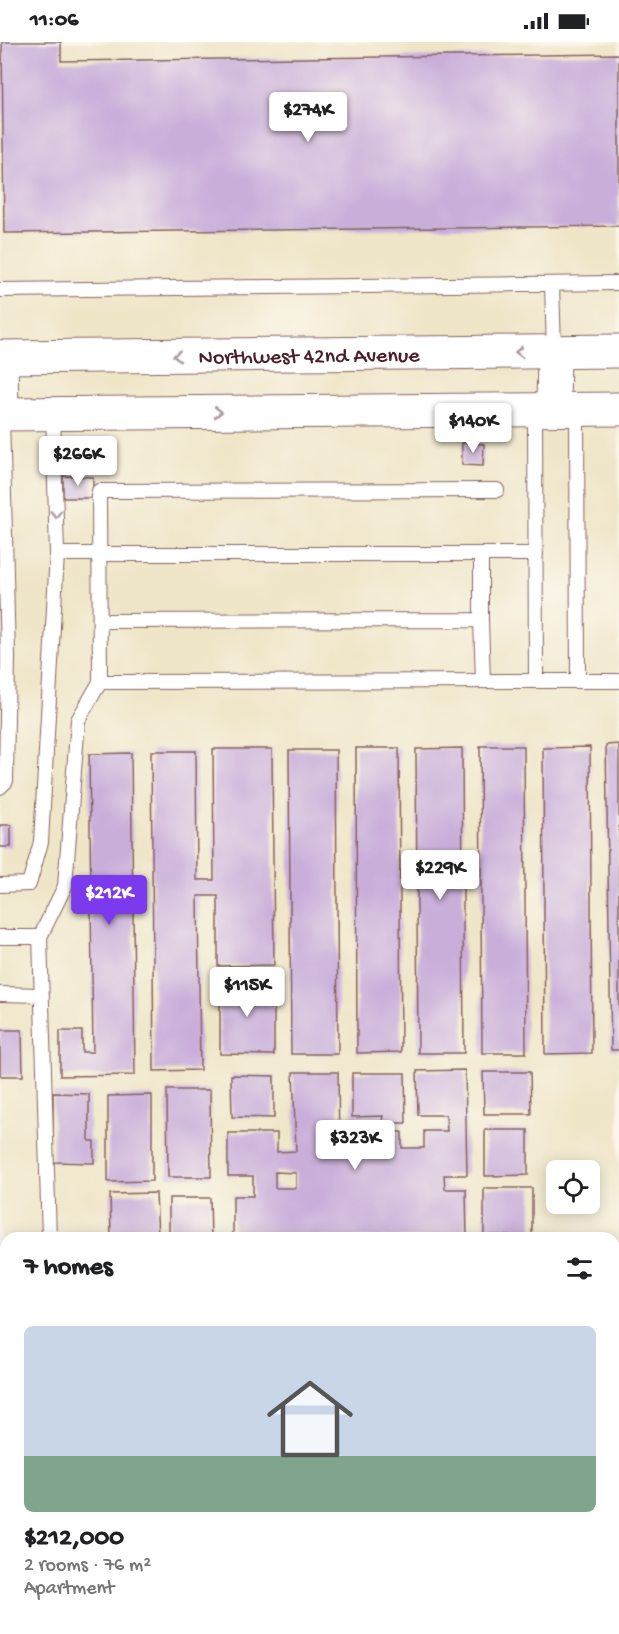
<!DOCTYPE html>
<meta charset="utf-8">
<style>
body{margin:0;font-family:"Gochi Hand",sans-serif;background:#f2f2f2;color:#202124;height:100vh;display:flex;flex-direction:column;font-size:22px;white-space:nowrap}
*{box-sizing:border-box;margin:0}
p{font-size:20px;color:#757577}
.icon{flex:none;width:33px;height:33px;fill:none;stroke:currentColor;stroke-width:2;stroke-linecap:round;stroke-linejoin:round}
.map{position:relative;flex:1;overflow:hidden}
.drawer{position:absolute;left:0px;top:1190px;width:620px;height:404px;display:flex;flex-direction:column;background:#fff;border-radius:18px 18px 0 0;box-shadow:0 3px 15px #0003}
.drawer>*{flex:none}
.controls{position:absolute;left:546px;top:1118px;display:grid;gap:12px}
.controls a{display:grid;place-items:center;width:54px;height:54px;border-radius:9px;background:#fff;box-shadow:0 3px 15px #0003;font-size:30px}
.price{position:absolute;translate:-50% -51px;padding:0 14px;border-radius:6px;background:#fff;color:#222;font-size:20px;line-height:39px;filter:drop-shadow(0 2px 3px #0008)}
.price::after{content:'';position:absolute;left:50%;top:36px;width:18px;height:14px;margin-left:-9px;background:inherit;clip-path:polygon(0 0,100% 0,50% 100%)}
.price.on{background:#7c3aed;color:#fff}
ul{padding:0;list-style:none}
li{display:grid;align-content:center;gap:12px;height:318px;padding:0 24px}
li span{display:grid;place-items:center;height:186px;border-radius:9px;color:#555}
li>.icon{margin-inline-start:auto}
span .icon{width:108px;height:108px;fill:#fffc;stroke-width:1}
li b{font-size:26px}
h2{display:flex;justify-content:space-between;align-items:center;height:72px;padding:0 24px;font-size:26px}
.status{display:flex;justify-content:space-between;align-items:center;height:42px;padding:0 30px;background:#fff;direction:ltr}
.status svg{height:16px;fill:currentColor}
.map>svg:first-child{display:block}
</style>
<div class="status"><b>11:06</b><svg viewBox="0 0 49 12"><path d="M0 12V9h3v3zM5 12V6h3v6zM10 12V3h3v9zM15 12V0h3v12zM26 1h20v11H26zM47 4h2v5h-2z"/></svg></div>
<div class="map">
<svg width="619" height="1592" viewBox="0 0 619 1592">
<rect width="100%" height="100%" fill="#fbf7ec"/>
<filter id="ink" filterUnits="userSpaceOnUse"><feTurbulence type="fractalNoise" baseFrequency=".0167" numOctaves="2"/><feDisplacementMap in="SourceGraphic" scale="12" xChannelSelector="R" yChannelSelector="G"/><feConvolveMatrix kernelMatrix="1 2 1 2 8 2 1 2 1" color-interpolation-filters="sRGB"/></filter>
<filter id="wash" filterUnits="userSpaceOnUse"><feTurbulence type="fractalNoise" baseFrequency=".008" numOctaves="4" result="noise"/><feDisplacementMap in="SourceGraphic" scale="24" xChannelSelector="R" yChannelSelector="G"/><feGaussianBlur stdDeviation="1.35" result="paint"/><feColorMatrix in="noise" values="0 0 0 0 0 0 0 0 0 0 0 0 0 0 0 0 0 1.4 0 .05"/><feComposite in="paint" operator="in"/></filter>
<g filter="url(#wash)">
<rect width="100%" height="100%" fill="#efe5c7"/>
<g id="blocks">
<!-- building -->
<path fill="#c9aeda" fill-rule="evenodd" d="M 2,0 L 61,0 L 61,19 L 619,12 L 619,184 L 4,191 Z
M 462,401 L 484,402 L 483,424 L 462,423 Z
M 63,434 L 93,435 L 93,456 L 63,456 Z
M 619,702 L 619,1008 L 611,1008 L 606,703 Z
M 480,704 L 524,704 L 526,1011 L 482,1011 Z
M 590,705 L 592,1011 L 545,1012 L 543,706 Z
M 356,706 L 399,706 L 401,1010 L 357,1011 Z
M 462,706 L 464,1011 L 418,1011 L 416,707 Z
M 213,707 L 272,707 L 274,923 L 218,924 L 218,854 L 198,854 L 200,1028 L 154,1029 L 151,709 L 196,709 L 197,838 L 214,838 Z
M 289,708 L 336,708 L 338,1012 L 291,1012 Z
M 131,711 L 135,1033 L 60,1034 L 60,989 L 82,989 L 82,1010 L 93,1010 L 89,712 Z
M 0,783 L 11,783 L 11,805 L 0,805 Z
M 220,940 L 274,941 L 274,1013 L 220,1012 Z
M 0,988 L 22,988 L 23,1034 L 0,1034 Z
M 465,1028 L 467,1133 L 444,1133 L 445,1147 L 466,1147 L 467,1196 L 233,1196 L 233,1154 L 253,1154 L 253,1134 L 228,1134 L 228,1091 L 277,1091 L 277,1110 L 296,1109 L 293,1030 L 338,1030 L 339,1111 L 358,1111 L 358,1090 L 402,1090 L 402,1106 L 424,1106 L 424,1089 L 447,1089 L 446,1073 L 418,1073 L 417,1029 ZM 275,1130 L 296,1131 L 296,1146 L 275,1146 Z
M 483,1030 L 530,1030 L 531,1072 L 484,1072 Z
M 352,1031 L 405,1031 L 406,1081 L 382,1081 L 383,1074 L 352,1075 Z
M 231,1033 L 274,1034 L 274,1076 L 232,1075 Z
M 167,1048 L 210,1048 L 211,1135 L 168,1135 Z
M 53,1051 L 89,1052 L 89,1099 L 94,1099 L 94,1121 L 53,1120 Z
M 152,1053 L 152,1139 L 108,1140 L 108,1054 Z
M 485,1088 L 528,1088 L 528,1133 L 485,1134 Z
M 484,1146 L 532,1146 L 532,1194 L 484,1193 Z
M 156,1151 L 158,1195 L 111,1196 L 110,1152 Z
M 169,1156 L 210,1156 L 211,1196 L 169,1196 Z
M 301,1587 L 375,1587 L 375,1592 L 301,1592 Z
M 387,1587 L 422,1587 L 421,1592 L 387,1592 Z"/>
</g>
</g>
<g filter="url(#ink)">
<use href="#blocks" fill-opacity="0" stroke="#846462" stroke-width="1.5"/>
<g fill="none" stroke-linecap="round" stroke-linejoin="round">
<defs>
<path id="lane" d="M 552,242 L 554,309
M 0,248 L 619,241
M 577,367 L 578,639 L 619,639
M 497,448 L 99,449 L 100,640 L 536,639 L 535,368
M 57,512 L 536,512
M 481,578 L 483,639
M 100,579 L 481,578 L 481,512
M 536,639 L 578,639
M 0,745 L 6,739 L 8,615 L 2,372
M 0,843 L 29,842 L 41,800 L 57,512 L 53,372
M 0,895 L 40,895
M 0,952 L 42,953
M 49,1196 L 40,895 L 65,844 L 78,678 L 100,640
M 0,1394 L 6,1394
M 614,1560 L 619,1560
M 0,1581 L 6,1581
M 459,1592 L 459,1587"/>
<g id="secondary">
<path id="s1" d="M 0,315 L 619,309"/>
<path d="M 1,315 L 2,372"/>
<path d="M 553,367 L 554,309"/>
<path d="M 0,372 L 619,367"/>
</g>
</defs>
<!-- lane casing -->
<use href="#lane" stroke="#846462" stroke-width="16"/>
<!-- secondary casing -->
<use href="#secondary" stroke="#846462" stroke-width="35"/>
<!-- lane -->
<use href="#lane" stroke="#fff" stroke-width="14"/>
<!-- secondary -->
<use href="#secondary" stroke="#fff" stroke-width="33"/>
</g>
<!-- one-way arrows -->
<defs><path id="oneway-chevron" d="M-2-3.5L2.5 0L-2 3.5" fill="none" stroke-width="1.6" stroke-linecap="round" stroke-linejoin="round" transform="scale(1.5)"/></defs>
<g stroke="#ae9aa0">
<use href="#oneway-chevron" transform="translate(519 310) rotate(179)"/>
<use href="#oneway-chevron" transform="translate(177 314) rotate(179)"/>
<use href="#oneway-chevron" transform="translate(218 370)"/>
<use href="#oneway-chevron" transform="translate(56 472) rotate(88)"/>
</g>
</g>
<g text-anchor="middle" stroke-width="5" stroke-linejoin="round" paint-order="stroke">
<!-- street labels -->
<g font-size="22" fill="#4a1f2b" stroke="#fbf7ec">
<text dy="8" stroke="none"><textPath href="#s1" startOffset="309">Northwest 42nd Avenue</textPath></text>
</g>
</g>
</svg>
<div class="controls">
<a><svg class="icon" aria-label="locate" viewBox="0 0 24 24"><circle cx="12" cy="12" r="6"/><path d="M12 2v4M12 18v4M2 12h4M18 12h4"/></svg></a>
</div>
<b class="price" style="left:308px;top:101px">$274K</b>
<b class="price" style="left:473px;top:412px">$140K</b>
<b class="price" style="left:78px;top:445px">$266K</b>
<b class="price" style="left:440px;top:859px">$229K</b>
<b class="price on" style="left:109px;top:884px">$212K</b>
<b class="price" style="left:247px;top:976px">$115K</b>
<b class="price" style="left:355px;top:1129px">$323K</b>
<section class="drawer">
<h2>7 homes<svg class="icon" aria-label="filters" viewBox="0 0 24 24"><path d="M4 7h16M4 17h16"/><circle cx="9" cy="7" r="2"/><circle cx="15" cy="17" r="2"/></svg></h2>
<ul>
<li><span style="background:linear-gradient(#c9d6e8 70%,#7fa58c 0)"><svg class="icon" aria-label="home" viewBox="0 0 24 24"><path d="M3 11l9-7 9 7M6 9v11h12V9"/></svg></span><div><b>$212,000</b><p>2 rooms · 76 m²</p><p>Apartment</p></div></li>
</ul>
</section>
</div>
